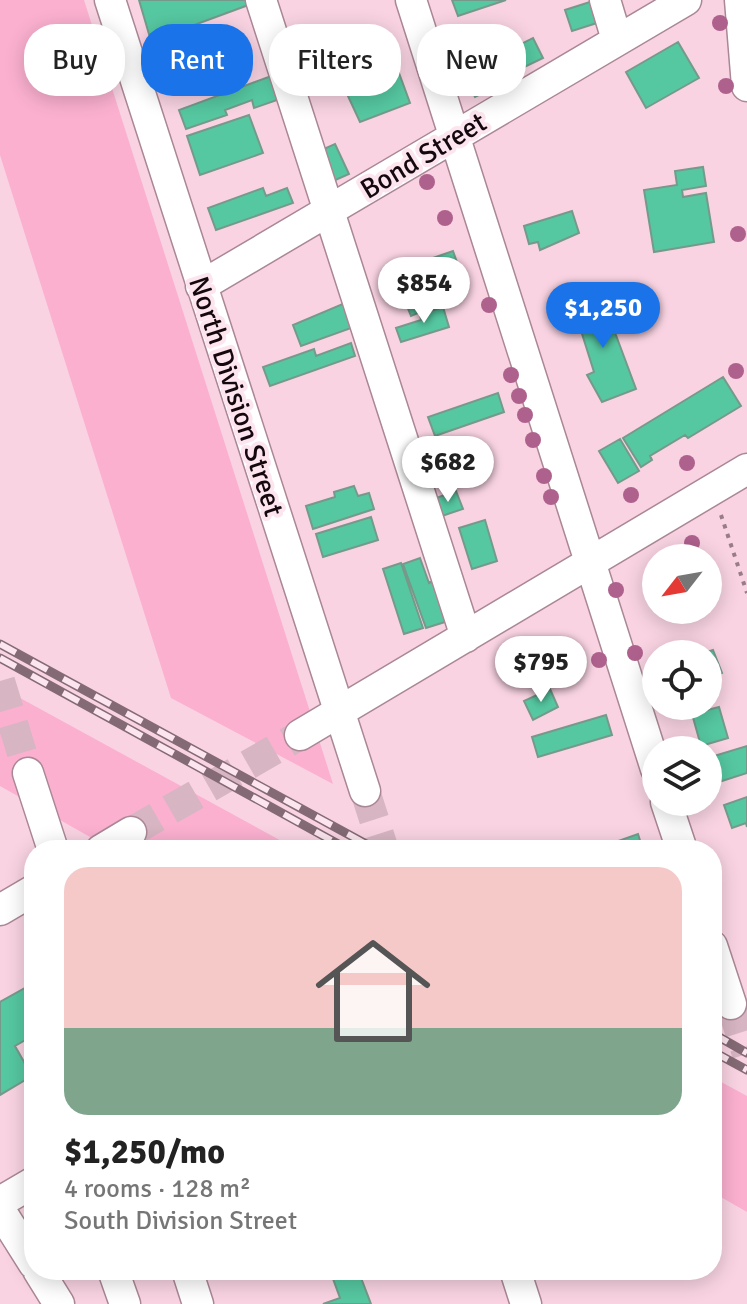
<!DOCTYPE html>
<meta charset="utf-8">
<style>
body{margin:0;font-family:Signika,sans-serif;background:#f6f6f6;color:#222;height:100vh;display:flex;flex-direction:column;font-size:30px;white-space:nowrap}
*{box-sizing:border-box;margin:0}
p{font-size:26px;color:#767676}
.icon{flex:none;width:44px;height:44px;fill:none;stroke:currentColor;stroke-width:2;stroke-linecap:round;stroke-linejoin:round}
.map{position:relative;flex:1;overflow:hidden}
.side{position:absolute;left:24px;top:840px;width:698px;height:440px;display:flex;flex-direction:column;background:#fff;border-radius:32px;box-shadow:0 4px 20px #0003}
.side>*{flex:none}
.guide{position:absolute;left:24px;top:24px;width:700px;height:72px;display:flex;gap:16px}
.needle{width:52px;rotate:239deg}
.fabs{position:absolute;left:642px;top:544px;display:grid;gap:16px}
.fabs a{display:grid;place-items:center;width:80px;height:80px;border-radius:50%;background:#fff;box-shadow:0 4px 20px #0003;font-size:40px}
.price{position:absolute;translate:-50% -68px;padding:0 18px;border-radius:28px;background:#fff;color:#222;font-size:26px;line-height:52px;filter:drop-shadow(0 2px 4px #0008)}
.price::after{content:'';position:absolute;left:50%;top:48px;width:24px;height:18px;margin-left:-12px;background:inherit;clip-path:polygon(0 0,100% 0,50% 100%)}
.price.selected{background:#1a73e8;color:#fff}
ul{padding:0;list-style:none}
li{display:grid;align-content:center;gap:16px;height:424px;padding:0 40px}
li span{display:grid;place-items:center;height:248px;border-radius:24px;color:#555}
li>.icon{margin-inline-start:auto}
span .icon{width:144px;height:144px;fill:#fffc;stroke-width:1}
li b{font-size:34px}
.pill{padding:0 28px;border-radius:32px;background:#fff;box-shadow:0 4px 20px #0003;font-size:28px;line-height:72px}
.pill.selected{background:#1a73e8;color:#fff}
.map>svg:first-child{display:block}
</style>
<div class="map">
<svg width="747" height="1304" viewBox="0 0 747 1304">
<rect width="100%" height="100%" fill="#f9d3e2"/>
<!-- green -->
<path fill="#fbb0d0" d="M 0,0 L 84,0 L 333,784 L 171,698 L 0,155 Z
M 0,687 L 298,850 L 113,850 L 0,786 Z
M 712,1077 L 747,1096 L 747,1212 L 712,1192 Z"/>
<!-- building -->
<path fill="#56c8a1" stroke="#759a8b" stroke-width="2" d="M 139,0 L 250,0 L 251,4 L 151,41 Z
M 452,0 L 506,0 L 458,16 Z
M 593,1 L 600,22 L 572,31 L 565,10 Z
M 533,38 L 543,58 L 495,81 L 497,86 L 475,97 L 463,73 Z
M 678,42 L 699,78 L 646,108 L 626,72 Z
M 226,46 L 233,65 L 166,87 L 159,68 Z
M 395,62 L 410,103 L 360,122 L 341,81 Z
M 274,75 L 283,98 L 254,108 L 252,100 L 225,110 L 227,115 L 186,129 L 179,110 Z
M 249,115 L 263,153 L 200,175 L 187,136 Z
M 335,144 L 349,174 L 331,182 L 317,152 Z
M 703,167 L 706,186 L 682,190 L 683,197 L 706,193 L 714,242 L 654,252 L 644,190 L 677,185 L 675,171 Z
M 263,188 L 266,196 L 287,188 L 293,203 L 216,230 L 208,208 Z
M 572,211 L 579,233 L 540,250 L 538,242 L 529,244 L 524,226 Z
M 453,251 L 460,271 L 408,290 L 401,269 Z
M 458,273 L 466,293 L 411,316 L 405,301 Z
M 601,295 L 636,389 L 602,402 L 587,375 L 594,372 L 573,305 Z
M 345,303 L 354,327 L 301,346 L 293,325 Z
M 443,307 L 449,327 L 401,342 L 396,328 L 421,320 L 420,314 Z
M 351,343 L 355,356 L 270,386 L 263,367 L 314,349 L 316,356 Z
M 723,377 L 741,406 L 688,438 L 685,435 L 650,456 L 652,460 L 641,467 L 623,438 Z
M 498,393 L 504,412 L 435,436 L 428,417 Z
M 620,439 L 639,471 L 618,483 L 599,451 Z
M 354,486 L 358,496 L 369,493 L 374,509 L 313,529 L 306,506 L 335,497 L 334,492 Z
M 456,491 L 463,509 L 439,517 L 433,499 Z
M 371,517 L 378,540 L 323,557 L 316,534 Z
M 485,520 L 497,561 L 472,569 L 459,528 Z
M 420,558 L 429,583 L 433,581 L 448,621 L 426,628 L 403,564 Z
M 401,563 L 423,628 L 404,634 L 383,569 Z
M 713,650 L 722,673 L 708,678 L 708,654 L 701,654 Z
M 550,689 L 558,707 L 533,720 L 524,701 Z
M 719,707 L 728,738 L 701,746 L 692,714 Z
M 606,715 L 612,735 L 538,757 L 532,737 Z
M 747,746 L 747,773 L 719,782 L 711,757 Z
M 747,797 L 747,827 L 746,823 L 732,828 L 724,805 Z
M 638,834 L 643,850 L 593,850 Z
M 34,983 L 34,1035 L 15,1046 L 32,1076 L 0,1095 L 0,1002 Z
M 347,1270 L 358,1270 L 371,1304 L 323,1304 L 340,1298 L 332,1276 Z"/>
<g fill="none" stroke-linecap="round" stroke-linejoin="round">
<!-- minor-tunnel -->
<path stroke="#d7b5c2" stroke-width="30" stroke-dasharray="30 15" stroke-linecap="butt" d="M 0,681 L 28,773
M 365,791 L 384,850
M 131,832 L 300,735
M 731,1004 L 747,1054"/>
<defs>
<path id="minor" d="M 110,0 L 365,791
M 261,0 L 466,637
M 411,0 L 656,769
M 605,0 L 617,40
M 740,0 L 747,86
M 201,286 L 686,0
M 300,735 L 747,469
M 28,773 L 53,850
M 666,802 L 682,850
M 101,850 L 131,832
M 0,910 L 34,890
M 712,946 L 731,1004
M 0,1202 L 34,1182
M 0,1210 L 34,1264
M 38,1270 L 59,1304
M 113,1270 L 125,1304
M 187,1270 L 198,1304
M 515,1270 L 526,1304"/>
</defs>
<!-- minor casing -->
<use href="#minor" stroke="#aa8795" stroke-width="33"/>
<!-- path -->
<path stroke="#987d88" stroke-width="4" stroke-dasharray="4 6" stroke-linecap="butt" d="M 721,515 L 747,593"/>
<!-- minor -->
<use href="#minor" stroke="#fff" stroke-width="30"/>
<defs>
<path id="rail" d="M 0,644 L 377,850
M 0,658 L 349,850
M 712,1033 L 747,1053
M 712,1051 L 747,1070"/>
</defs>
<!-- rail casing -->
<use href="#rail" stroke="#836a74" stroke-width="9"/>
<!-- rail -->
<use href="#rail" stroke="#fce5ee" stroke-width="6" stroke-dasharray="18" stroke-linecap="butt"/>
</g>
<!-- trees -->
<g fill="#af618d">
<circle cx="720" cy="23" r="8"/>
<circle cx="726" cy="86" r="8"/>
<circle cx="427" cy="182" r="8"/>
<circle cx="445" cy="218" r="8"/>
<circle cx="738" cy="234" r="8"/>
<circle cx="489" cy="305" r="8"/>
<circle cx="736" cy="371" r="8"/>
<circle cx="511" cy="375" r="8"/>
<circle cx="519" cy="396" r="8"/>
<circle cx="525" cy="415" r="8"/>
<circle cx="533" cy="440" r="8"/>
<circle cx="687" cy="463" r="8"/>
<circle cx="544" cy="476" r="8"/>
<circle cx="631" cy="495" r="8"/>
<circle cx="551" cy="497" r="8"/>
<circle cx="692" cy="543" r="8"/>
<circle cx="616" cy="590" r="8"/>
<circle cx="635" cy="653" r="8"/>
<circle cx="542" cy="656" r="8"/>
<circle cx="599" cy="660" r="8"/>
</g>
<g text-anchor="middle" stroke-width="8" stroke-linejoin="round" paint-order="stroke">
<!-- street labels -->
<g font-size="28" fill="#14080d" stroke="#fce5ee">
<text transform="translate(423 155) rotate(-31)" y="10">Bond Street</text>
<text transform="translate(237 396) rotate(72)" y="10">North Division Street</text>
</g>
</g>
</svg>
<div class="fabs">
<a><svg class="needle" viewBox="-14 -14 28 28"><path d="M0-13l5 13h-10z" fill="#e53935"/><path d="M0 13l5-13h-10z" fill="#767676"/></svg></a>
<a><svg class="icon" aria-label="locate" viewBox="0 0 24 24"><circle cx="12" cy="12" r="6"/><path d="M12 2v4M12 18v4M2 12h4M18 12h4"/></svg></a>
<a><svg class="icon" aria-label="layers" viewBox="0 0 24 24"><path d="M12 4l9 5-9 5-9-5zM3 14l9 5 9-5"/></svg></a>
</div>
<b class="price" style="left:424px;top:325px">$854</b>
<b class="price selected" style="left:603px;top:350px">$1,250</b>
<b class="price" style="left:448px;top:504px">$682</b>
<b class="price" style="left:541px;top:704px">$795</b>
<div class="guide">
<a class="pill">Buy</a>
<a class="pill selected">Rent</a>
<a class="pill">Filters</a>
<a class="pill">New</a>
</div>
<section class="side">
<ul>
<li><span style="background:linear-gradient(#f6c9c9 65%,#7fa58c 0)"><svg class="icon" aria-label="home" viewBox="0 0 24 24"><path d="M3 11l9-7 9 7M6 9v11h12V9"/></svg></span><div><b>$1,250/mo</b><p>4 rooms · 128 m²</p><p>South Division Street</p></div></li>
</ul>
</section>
</div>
